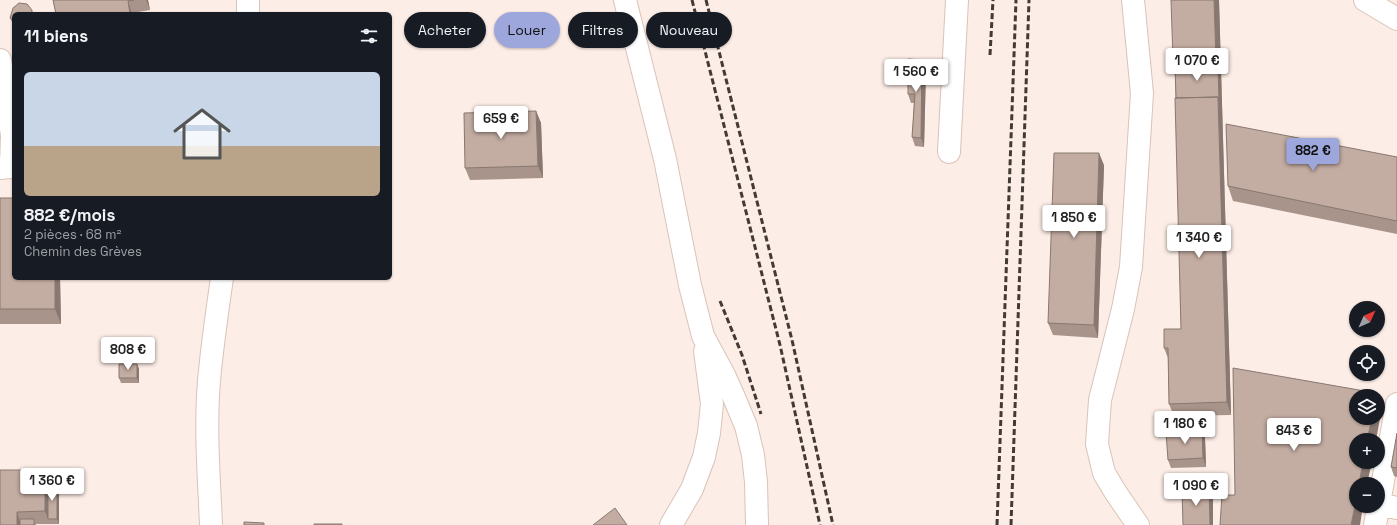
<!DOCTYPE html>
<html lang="fr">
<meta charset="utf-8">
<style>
body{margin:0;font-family:"Space Grotesk",sans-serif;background:#242831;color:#f1f3f6;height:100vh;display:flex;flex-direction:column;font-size:15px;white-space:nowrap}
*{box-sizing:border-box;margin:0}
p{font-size:13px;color:#9ea1a6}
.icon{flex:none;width:22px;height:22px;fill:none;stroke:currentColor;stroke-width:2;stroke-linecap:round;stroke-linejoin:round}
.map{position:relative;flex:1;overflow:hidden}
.side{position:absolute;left:12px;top:12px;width:380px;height:268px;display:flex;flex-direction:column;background:#171b24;border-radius:6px;box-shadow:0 1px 3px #0004}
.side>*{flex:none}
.top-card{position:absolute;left:404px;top:12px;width:380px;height:36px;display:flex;gap:8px}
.needle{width:26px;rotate:45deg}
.fabs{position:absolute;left:1349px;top:301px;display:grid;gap:8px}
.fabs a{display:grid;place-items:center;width:36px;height:36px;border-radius:50%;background:#171b24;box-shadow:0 1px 3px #0004;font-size:20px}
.price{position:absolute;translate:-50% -34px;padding:0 9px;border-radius:4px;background:#fff;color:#222;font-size:13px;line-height:26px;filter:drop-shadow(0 1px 2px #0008)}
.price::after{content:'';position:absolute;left:50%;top:24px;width:12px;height:9px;margin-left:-6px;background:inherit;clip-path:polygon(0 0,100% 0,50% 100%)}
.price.active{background:#9ea7dc;color:#111}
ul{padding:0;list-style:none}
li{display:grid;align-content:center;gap:8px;height:212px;padding:0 12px}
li+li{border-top:1px solid #363941}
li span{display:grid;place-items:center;height:124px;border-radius:6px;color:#555}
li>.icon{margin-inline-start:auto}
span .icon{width:72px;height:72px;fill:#fffc;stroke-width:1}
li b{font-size:17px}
h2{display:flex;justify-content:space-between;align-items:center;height:48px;padding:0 12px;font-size:17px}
.pill{padding:0 14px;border-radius:18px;background:#171b24;box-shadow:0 1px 3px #0004;font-size:14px;line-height:36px}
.pill.active{background:#9ea7dc;color:#111}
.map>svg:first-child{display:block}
</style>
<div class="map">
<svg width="1397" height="525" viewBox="0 0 1397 525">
<rect width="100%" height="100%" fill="#fcede6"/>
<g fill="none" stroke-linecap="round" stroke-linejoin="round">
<defs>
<path id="minor" d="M 625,0 L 665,159 L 690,285 L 703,336 L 724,375 L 733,395 L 746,426 L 753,455 L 756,482 L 757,525
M 1133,0 L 1142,93 L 1131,267 L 1123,309 L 1100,400 L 1097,444 L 1104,473 L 1116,493 L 1138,525
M 1365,0 L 1397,19
M 248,14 L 248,0
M 0,60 L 12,135 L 11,167 L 0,168
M 949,152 L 957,0
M 1379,504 L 1397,508
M 211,525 C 209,477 205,429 209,381 C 212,347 217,312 222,278
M 671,525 L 692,489 L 704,457 L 709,433 L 712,404 L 705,351
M 1375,525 L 1397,404"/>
</defs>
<!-- minor casing -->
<use href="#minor" stroke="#dac3b7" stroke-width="24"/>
<!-- minor -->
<use href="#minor" stroke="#fff" stroke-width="22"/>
<!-- rail -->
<path stroke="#433a36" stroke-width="3" stroke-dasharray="6 3" stroke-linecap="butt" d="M 692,0 L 780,345 L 820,525
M 706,0 L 792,340 L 833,525
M 990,55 L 993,0
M 720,301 L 742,355 L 761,414
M 997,525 L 1016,0
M 1011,525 L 1029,0"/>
</g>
<!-- wall -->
<path fill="#a8948a" d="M 53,0 L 148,0 L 150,10 L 132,13 L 132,14 L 56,14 Z
M 1219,0 L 1231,415 L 1174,416 L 1169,404 L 1168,358 L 1164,348 L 1181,329 L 1175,67 L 1173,60 Z
M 14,14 L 14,24 L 12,22 L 10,18 Z
M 922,60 L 926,69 L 924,147 L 915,146 L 912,137 L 914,103 L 911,103 L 908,94 Z
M 536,111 L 541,123 L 543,178 L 470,180 L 465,168 Z
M 1397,157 L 1397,234 L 1233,201 L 1228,186 Z
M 1104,165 L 1098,338 L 1053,335 L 1048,323 Z
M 0,198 L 60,278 L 61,324 L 0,324 Z
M 137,364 L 139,369 L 139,383 L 121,383 L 119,378 Z
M 1202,429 L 1205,438 L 1206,467 L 1171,468 L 1168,460 Z
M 1397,433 L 1397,477 L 1394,476 L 1391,467 Z
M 45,470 L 49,482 L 50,486 L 59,491 L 59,524 L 36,524 L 36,525 L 0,525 Z"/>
<!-- shaded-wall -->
<path fill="#887871" d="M 146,0 L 148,0 L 150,10 Z
M 1214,0 L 1219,0 L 1231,415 L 1227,402 L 1218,97 L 1218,66 L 1216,59 Z
M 128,1 L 132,14 L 130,14 Z
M 922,60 L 926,69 L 924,147 L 921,138 Z
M 536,111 L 541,123 L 543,178 L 538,166 Z
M 1099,153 L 1104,165 L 1098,338 L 1094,325 Z
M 55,278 L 60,278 L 61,324 L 55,309 Z
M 137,364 L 139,369 L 139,383 L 137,378 Z
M 1378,398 L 1382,408 L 1376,440 L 1367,440 L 1372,418 L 1378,418 Z
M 1202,429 L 1205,438 L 1206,467 L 1203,458 Z
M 1363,462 L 1372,462 L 1367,484 L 1359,484 Z
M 45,470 L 49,482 L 50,519 L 48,519 L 45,511 Z
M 57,486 L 59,491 L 59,524 L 57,519 Z
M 1209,488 L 1213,497 L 1213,525 L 1210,525 Z
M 1356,501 L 1356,506 L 1363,506 L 1360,525 L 1351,525 Z
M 17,512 L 21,524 L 21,525 L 17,525 Z"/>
<!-- building -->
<path fill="#c3aca1" stroke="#887871" d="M 53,0 L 134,0 L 128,1 L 130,14 L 56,14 Z
M 1171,0 L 1214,0 L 1216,59 L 1173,60 Z
M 19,3 L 27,4 L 32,10 L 32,14 L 14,14 L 14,22 L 10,18 L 13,8 Z
M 908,59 L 922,60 L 921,138 L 912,137 L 915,94 L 908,94 Z
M 1218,66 L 1219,100 L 1218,97 L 1176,98 L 1175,67 Z
M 1218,97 L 1227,402 L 1169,404 L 1168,348 L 1164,348 L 1164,329 L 1181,329 L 1175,98 Z
M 536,111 L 538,166 L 465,168 L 464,113 Z
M 1226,124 L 1397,157 L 1397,221 L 1228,186 Z
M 1054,153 L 1099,153 L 1094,325 L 1048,323 Z
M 0,198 L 14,198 L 14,278 L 55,278 L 55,309 L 0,309 Z
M 119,364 L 137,364 L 137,378 L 119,378 Z
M 1233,368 L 1376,393 L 1376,396 L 1356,396 L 1356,418 L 1372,418 L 1367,440 L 1356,440 L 1356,462 L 1363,462 L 1359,484 L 1356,484 L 1356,501 L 1351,525 L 1220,525 L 1222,495 L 1235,495 Z
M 1202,429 L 1203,458 L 1168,460 L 1166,432 Z
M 1397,433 L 1397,468 L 1391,467 Z
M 0,470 L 45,470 L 45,511 L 17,512 L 17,525 L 0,525 Z
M 48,486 L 57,486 L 57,519 L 48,519 Z
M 1209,488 L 1210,525 L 1183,525 L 1182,489 Z
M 615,508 L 627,525 L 593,525 Z
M 20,519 L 34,519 L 34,525 L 20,525 Z
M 244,522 L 264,523 L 264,525 L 244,525 Z
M 314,524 L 342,524 L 342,525 L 314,525 Z"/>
</svg>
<div class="fabs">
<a><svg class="needle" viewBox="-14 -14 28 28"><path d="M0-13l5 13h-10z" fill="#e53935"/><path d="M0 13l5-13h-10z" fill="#9ea1a6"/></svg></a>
<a><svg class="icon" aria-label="locate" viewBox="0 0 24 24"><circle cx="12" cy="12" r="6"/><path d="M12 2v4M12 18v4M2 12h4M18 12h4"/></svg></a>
<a><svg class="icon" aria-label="layers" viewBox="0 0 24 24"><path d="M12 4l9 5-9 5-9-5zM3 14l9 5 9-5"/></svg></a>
<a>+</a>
<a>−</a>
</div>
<b class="price" style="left:1197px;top:82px">1 070 €</b>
<b class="price" style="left:916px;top:93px">1 560 €</b>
<b class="price" style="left:501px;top:140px">659 €</b>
<b class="price active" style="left:1313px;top:172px">882 €</b>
<b class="price" style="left:1074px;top:239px">1 850 €</b>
<b class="price" style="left:1199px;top:259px">1 340 €</b>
<b class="price" style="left:128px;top:371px">808 €</b>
<b class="price" style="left:1185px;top:445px">1 180 €</b>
<b class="price" style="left:1294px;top:452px">843 €</b>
<b class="price" style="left:52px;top:502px">1 360 €</b>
<b class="price" style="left:1196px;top:507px">1 090 €</b>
<div class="top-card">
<a class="pill">Acheter</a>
<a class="pill active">Louer</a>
<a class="pill">Filtres</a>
<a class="pill">Nouveau</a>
</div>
<section class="side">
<h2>11 biens<svg class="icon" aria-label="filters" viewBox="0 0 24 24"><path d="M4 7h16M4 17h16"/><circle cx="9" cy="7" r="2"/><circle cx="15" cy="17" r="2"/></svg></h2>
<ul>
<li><span style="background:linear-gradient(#c9d6e8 60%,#b9a48a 0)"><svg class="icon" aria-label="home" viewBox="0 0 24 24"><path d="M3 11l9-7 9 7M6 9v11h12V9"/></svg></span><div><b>882 €/mois</b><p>2 pièces · 68 m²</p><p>Chemin des Grèves</p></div></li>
</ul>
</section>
</div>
